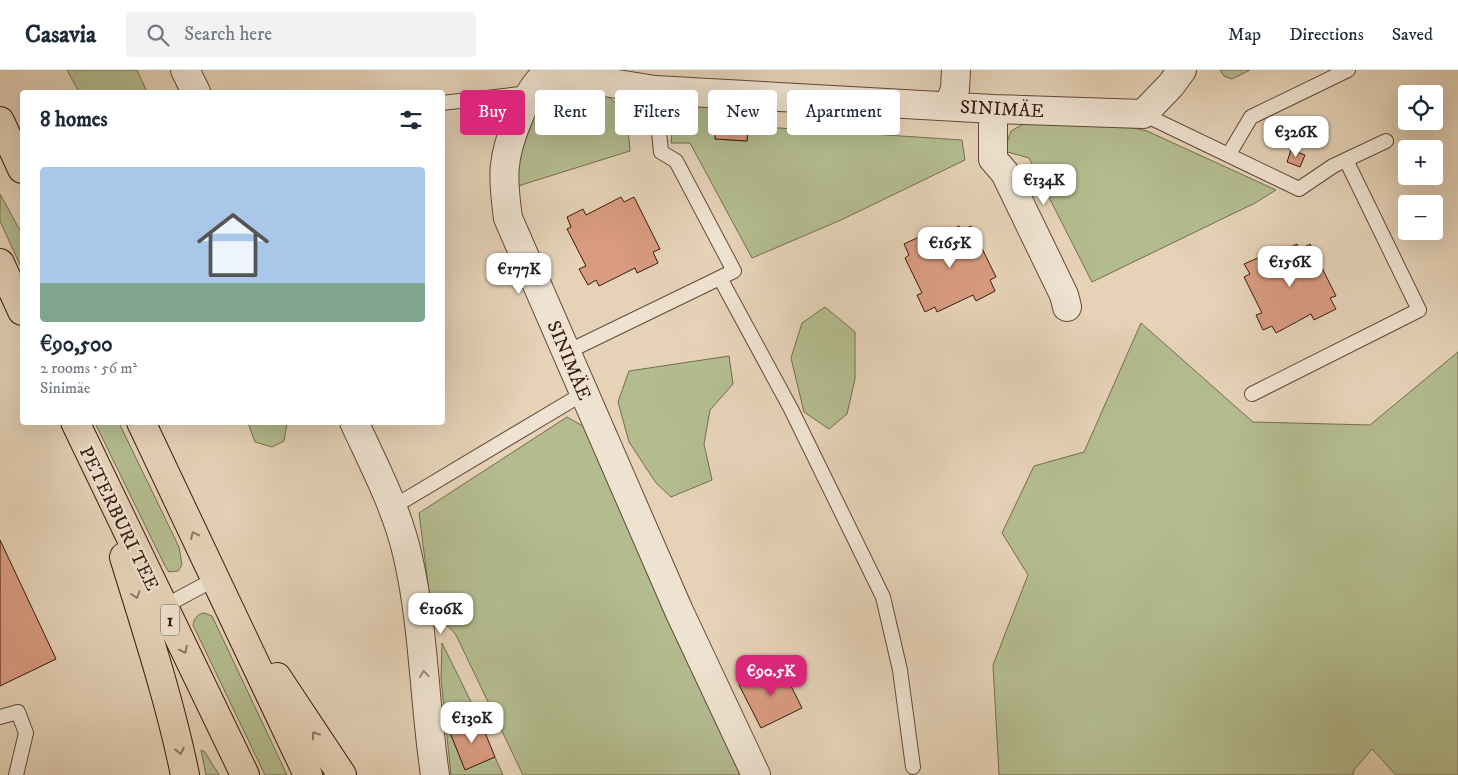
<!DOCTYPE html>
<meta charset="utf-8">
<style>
body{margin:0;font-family:"IM FELL DW Pica",serif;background:#f2f2f3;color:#1f2937;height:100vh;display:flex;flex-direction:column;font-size:19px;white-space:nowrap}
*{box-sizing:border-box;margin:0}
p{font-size:16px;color:#747a83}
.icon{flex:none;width:28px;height:28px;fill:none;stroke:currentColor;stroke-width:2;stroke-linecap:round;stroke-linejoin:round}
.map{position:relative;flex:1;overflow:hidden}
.side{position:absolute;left:20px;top:20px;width:425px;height:335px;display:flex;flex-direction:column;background:#fff;border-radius:5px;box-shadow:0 5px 20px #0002}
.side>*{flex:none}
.top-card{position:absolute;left:460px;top:20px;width:475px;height:45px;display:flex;gap:10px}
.fabs{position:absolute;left:1398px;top:15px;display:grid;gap:10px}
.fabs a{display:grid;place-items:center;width:45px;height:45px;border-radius:5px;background:#fff;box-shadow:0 5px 20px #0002;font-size:25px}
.price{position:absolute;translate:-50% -42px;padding:0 11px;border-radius:10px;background:#fff;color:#222;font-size:16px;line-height:32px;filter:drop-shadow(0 1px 2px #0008)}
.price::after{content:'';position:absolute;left:50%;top:30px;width:15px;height:11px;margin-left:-8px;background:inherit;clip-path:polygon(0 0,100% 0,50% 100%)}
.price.active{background:#db2777;color:#fff}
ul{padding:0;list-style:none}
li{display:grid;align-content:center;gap:10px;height:265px;padding:0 20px}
li span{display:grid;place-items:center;height:155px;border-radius:5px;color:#555}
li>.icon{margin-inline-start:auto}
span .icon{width:90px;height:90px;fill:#fffc;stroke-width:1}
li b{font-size:21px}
h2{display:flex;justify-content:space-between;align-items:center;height:60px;padding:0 20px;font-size:21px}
.tag{padding:0 18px;border-radius:5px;background:#fff;box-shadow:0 5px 20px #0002;font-size:18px;line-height:45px}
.tag.active{background:#db2777;color:#fff}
header{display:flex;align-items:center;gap:30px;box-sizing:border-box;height:70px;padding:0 25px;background:#fff;border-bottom:1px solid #e0e1e3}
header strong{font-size:24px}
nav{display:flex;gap:28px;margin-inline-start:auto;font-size:18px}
.search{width:350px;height:45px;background:#f2f2f3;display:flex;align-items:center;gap:12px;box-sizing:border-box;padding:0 18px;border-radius:5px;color:#747a83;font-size:19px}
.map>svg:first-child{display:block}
</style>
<header>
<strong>Casavia</strong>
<div class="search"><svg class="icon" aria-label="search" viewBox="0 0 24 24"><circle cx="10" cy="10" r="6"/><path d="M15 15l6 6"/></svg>Search here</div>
<nav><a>Map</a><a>Directions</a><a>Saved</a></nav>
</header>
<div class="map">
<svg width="1458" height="705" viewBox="0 0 1458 705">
<rect width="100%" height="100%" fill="#e5d2b7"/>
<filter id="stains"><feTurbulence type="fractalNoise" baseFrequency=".004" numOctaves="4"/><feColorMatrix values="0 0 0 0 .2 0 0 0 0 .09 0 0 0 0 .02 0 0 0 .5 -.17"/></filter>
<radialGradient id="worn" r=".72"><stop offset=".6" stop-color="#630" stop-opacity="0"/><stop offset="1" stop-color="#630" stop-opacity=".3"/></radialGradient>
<!-- green -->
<path fill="#b3bc8f" stroke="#766c4e" d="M 67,0 L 137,0 L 147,22 L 79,22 Z
M 1220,0 L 1250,0 L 1232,9 L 1224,6 Z
M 553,20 C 565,21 596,19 607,26 C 625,38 629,62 630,81 L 518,116 L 516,88 L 538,29 Z
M 716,28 L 715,69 L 747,71 L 749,56 L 962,70 L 965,90 L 841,150 L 752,188 L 690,73 L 671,73 L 674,43 L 685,34 Z
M 1027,52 L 1109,53 L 1147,61 L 1276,120 L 1255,133 L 1092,212 L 1029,88 L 1004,81 L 1011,61 Z
M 0,124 L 22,164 L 22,199 L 0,151 Z
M 825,237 L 855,262 L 855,309 L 847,344 L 829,359 L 804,342 L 791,288 L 802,253 Z
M 1141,253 L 1253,352 L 1370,355 L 1458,282 L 1458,705 L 1396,705 L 1372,679 L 1354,700 L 1353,705 L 999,705 L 993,595 L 1028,505 L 1002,463 L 1034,396 L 1084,382 Z
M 729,286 L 733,314 L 710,340 L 704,374 L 712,410 L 671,427 L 656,413 L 629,372 L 618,332 L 629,301 Z
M 567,347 L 583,356 L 741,705 L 523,705 L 456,565 C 449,556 445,553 433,553 L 419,443 Z
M 95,353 L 119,353 L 179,477 L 182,495 L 178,501 L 169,502 L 165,496 Z
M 248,353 L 287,353 L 284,371 L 272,377 L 255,372 Z
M 204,543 L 212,546 L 287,705 L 265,705 L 193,555 C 194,548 198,544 204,543 Z
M 442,573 L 479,648 L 449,660 L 465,699 L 495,687 L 503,705 L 451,705 L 441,609 Z
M 201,680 L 205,682 L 219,705 L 206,705 Z"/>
<!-- building -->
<path fill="#d99b81" stroke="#391b0d" d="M 717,42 L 749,44 L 747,71 L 715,69 Z
M 1291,80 L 1305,85 L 1300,97 L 1287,92 Z
M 621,127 L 624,132 L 634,127 L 660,179 L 653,182 L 658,193 L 637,203 L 635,198 L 599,216 L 596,210 L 588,215 L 579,199 L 586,196 L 567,159 L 571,157 L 567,147 L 583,139 L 586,145 Z
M 959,156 L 961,161 L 971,156 L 996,207 L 990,210 L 995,221 L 976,231 L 973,225 L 937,242 L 935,237 L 925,242 L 917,225 L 922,223 L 905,188 L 909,185 L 904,174 L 919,167 L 923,174 Z
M 1297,174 L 1299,180 L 1310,174 L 1336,226 L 1330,228 L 1336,239 L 1314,250 L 1311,244 L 1276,263 L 1272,256 L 1263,260 L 1256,245 L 1262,243 L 1244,207 L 1250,204 L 1244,194 L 1260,187 L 1262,191 Z
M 0,470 L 56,589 L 0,616 Z
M 781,596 L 802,638 L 761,658 L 739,615 Z
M 479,648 L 495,687 L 465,700 L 449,660 Z"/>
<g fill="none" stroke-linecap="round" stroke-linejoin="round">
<defs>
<path id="service" d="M 442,33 L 529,23
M 1143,44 L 1299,119 L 1333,96 L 1386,71
M 1229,84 L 1251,47 L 1348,0
M 720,208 L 791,339 L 883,527 L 900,600 L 913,697
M 567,282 L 734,201 L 676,91 L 661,82 L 655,20
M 1252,324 L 1419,240 L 1346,90
M 393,437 L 584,323
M 163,537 L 215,509
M 0,647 L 18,642 L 26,663 L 16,705"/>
<path id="minor" d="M 185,0 L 196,22
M 949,35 L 955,19 L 956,0
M 993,39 L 993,89 L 1005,103 L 1064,225 L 1067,237
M 354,352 C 374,395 396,437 407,483 C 424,555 424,632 435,705
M 756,705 L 679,541 L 508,148 C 502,105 502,88 518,49 C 524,34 529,23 539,11 L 585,9 L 655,20 L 993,39 L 1143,44 L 1171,15 L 1182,0"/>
<path id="trunk" d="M 0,51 L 22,99
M 0,193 L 22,241
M 75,352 L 245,705
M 141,352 L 308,705
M 124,487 C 146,559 170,631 185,705
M 277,607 L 342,705"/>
</defs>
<!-- service casing -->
<use href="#service" stroke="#644938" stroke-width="16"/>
<!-- minor casing -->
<use href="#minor" stroke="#644938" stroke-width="30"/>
<!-- trunk casing -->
<use href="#trunk" stroke="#391b0d" stroke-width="30"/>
<!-- service -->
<use href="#service" stroke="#eee2d0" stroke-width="14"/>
<!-- minor -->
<use href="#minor" stroke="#eee2d0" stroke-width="28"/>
<!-- trunk -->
<use href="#trunk" stroke="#e5d2b7" stroke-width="28"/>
</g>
<!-- one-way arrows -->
<defs><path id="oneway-chevron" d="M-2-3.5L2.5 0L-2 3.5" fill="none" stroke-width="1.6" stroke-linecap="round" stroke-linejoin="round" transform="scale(1.25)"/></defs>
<g stroke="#8f7662">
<use href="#oneway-chevron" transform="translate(194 465) rotate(-115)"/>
<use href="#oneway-chevron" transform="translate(136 525) rotate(72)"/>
<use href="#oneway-chevron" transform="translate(184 580) rotate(64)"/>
<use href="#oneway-chevron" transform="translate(315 665) rotate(-125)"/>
<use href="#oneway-chevron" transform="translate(180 681) rotate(78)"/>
</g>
<use stroke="#9d8878" href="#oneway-chevron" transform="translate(424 604) rotate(-96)"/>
<g text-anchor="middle" stroke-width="5" stroke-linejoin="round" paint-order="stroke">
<!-- shield labels -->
<rect fill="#eee2d0" stroke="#6f5748" stroke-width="1" x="161" y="534.5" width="18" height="31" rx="4"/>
<g font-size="18" font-weight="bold" fill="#391b0d">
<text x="170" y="556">1</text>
</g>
<!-- street labels -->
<g font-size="19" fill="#391b0d" stroke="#eee2d0">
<text transform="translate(1002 38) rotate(3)" y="7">SINIMÄE</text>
<text transform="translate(570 290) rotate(67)" y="7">SINIMÄE</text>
<text transform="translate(120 448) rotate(64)" y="7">PETERBURI TEE</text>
</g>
</g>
<rect width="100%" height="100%" filter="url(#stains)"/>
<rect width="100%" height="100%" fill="url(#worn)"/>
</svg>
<div class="fabs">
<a><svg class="icon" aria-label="locate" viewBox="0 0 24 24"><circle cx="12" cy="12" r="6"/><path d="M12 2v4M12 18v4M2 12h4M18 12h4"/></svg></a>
<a>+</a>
<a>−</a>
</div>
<b class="price" style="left:1296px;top:88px">€326K</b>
<b class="price" style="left:1044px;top:136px">€134K</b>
<b class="price" style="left:950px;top:199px">€165K</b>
<b class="price" style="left:1290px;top:218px">€156K</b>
<b class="price" style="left:519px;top:225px">€177K</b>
<b class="price" style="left:441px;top:565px">€106K</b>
<b class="price active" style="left:771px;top:627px">€90.5K</b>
<b class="price" style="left:472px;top:674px">€130K</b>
<div class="top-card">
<a class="tag active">Buy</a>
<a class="tag">Rent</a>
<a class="tag">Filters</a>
<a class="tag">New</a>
<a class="tag">Apartment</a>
</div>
<section class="side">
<h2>8 homes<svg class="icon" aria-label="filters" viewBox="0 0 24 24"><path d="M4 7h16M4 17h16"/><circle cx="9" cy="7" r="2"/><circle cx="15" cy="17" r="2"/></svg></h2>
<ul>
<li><span style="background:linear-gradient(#a9c7e8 75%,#7fa58c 0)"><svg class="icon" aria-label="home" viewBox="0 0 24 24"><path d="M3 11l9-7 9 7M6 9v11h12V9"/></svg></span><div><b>€90,500</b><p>2 rooms · 56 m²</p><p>Sinimäe</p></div></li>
</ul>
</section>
</div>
